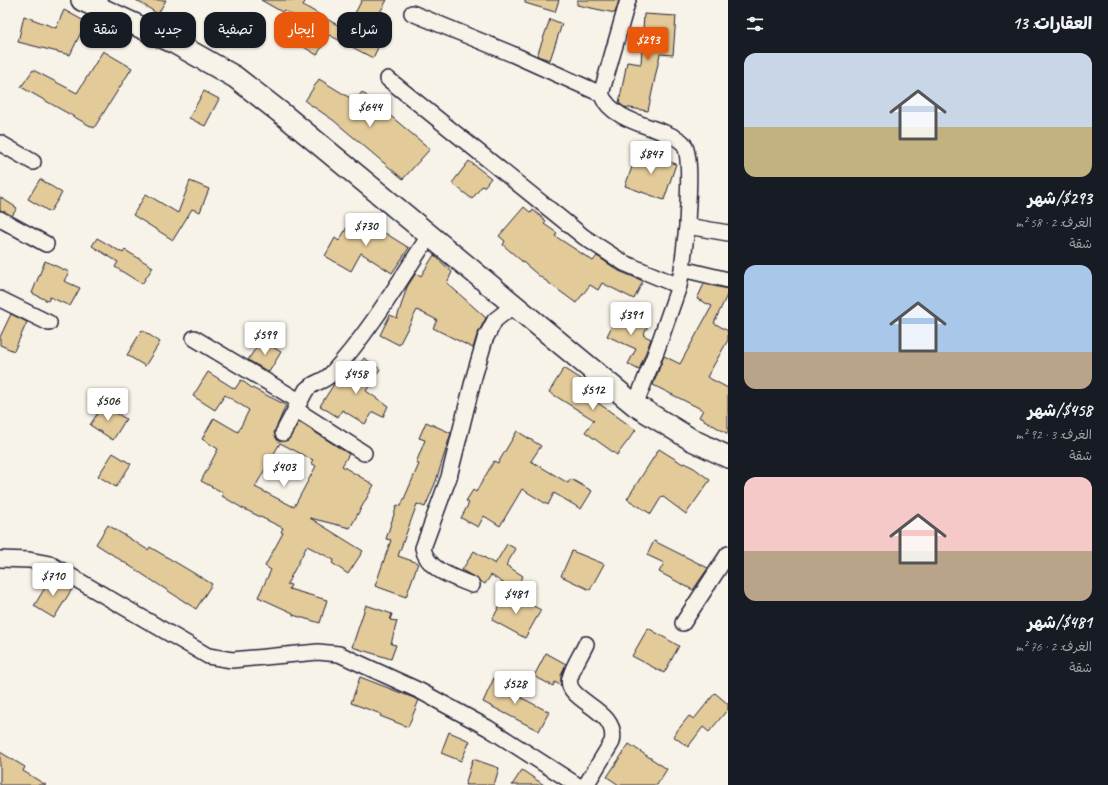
<!DOCTYPE html>
<html lang="ar">
<meta charset="utf-8">
<style>
body{margin:0;font-family:Caveat,"Playpen Sans Arabic",sans-serif;background:#20242c;color:#f1f3f6;direction:rtl;height:100vh;display:flex;flex-direction:column;font-size:15px;white-space:nowrap}
*{box-sizing:border-box;margin:0}
p{font-size:13px;color:#9ea1a6}
.icon{flex:none;width:22px;height:22px;fill:none;stroke:currentColor;stroke-width:2;stroke-linecap:round;stroke-linejoin:round}
.map{position:relative;flex:1;overflow:hidden;direction:ltr}
.details{display:flex;flex-direction:column;background:#171b24;width:380px}
.details>*{flex:none}
.banner{position:absolute;left:12px;top:12px;width:380px;height:36px;direction:rtl;display:flex;gap:8px}
.price{position:absolute;translate:-50% -34px;padding:0 9px;border-radius:4px;background:#fff;color:#222;font-size:13px;line-height:26px;filter:drop-shadow(0 1px 2px #0008)}
.price::after{content:'';position:absolute;left:50%;top:24px;width:12px;height:9px;margin-left:-6px;background:inherit;clip-path:polygon(0 0,100% 0,50% 100%)}
.price.active{background:#ea580c;color:#fff}
ul{padding:0;list-style:none}
li{display:grid;align-content:center;gap:8px;height:212px;padding:0 16px}
li span{display:grid;place-items:center;height:124px;border-radius:12px;color:#555}
li>.icon{margin-inline-start:auto}
span .icon{width:72px;height:72px;fill:#fffc;stroke-width:1}
li b{font-size:17px}
h2{display:flex;justify-content:space-between;align-items:center;height:48px;padding:0 16px;font-size:17px}
.chip{padding:0 14px;border-radius:12px;background:#171b24;box-shadow:0 1px 3px #0004;font-size:14px;line-height:36px}
.chip.active{background:#ea580c;color:#fff}
main{display:flex;flex:1;min-height:0}
.map>svg:first-child{display:block}
</style>
<main>
<section class="details">
<h2>العقارات: 13<svg class="icon" aria-label="filters" viewBox="0 0 24 24"><path d="M4 7h16M4 17h16"/><circle cx="9" cy="7" r="2"/><circle cx="15" cy="17" r="2"/></svg></h2>
<ul>
<li><span style="background:linear-gradient(#c9d6e8 60%,#c2b280 0)"><svg class="icon" aria-label="home" viewBox="0 0 24 24"><path d="M3 11l9-7 9 7M6 9v11h12V9"/></svg></span><div><b>$293/شهر</b><p>الغرف: 2 · 58 m²</p><p>شقة</p></div></li>
<li><span style="background:linear-gradient(#a9c7e8 70%,#b9a48a 0)"><svg class="icon" aria-label="home" viewBox="0 0 24 24"><path d="M3 11l9-7 9 7M6 9v11h12V9"/></svg></span><div><b>$458/شهر</b><p>الغرف: 3 · 92 m²</p><p>شقة</p></div></li>
<li><span style="background:linear-gradient(#f6c9c9 60%,#b9a48a 0)"><svg class="icon" aria-label="home" viewBox="0 0 24 24"><path d="M3 11l9-7 9 7M6 9v11h12V9"/></svg></span><div><b>$481/شهر</b><p>الغرف: 2 · 76 m²</p><p>شقة</p></div></li>
</ul>
</section>
<div class="map">
<svg width="728" height="785" viewBox="0 0 728 785">
<rect width="100%" height="100%" fill="#f7f3e8"/>
<filter id="ink" filterUnits="userSpaceOnUse"><feTurbulence type="fractalNoise" baseFrequency=".025" numOctaves="2"/><feDisplacementMap in="SourceGraphic" scale="8" xChannelSelector="R" yChannelSelector="G"/><feConvolveMatrix kernelMatrix="1 2 1 2 8 2 1 2 1" color-interpolation-filters="sRGB"/></filter>
<g filter="url(#ink)">
<!-- building -->
<path fill="#e3ca99" stroke="#22223b" fill-rule="evenodd" d="M 136,0 L 166,0 L 158,14 Z
M 261,0 L 306,0 L 303,5 L 346,30 L 362,0 L 387,0 L 371,28 L 384,35 L 373,58 L 329,35 L 317,55 L 294,41 L 305,22 L 284,10 L 282,12 Z
M 525,0 L 559,0 L 555,12 L 525,3 Z
M 577,0 L 619,0 L 615,13 L 577,5 Z
M 64,10 L 86,22 L 70,55 L 18,42 L 24,16 L 56,28 Z
M 644,14 L 676,16 L 673,55 L 660,54 L 648,111 L 624,107 L 619,103 L 627,62 L 641,64 Z
M 550,19 L 562,24 L 550,60 L 537,56 Z
M 103,51 L 132,68 L 94,128 L 21,87 L 33,70 L 77,93 Z
M 319,79 L 355,101 L 362,92 L 430,149 L 403,179 L 333,120 L 305,101 Z
M 204,91 L 219,99 L 205,126 L 189,118 Z
M 638,151 L 676,164 L 664,200 L 625,186 Z
M 469,161 L 491,178 L 484,187 L 482,186 L 472,199 L 452,183 Z
M 40,179 L 62,193 L 50,212 L 28,199 Z
M 190,181 L 209,189 L 200,212 L 192,209 L 173,240 L 133,215 L 146,194 L 178,213 Z
M 0,197 L 17,208 L 12,216 L 0,210 Z
M 524,207 L 531,213 L 533,210 L 546,221 L 544,224 L 557,233 L 555,236 L 593,261 L 597,256 L 619,271 L 643,281 L 634,299 L 602,283 L 598,290 L 590,285 L 576,303 L 538,275 L 503,245 L 505,241 L 499,236 Z
M 353,217 L 384,236 L 385,233 L 409,248 L 392,273 L 361,253 L 351,271 L 325,256 L 335,238 L 339,241 Z
M 97,238 L 123,253 L 125,250 L 153,267 L 142,284 L 115,267 L 118,262 L 92,246 Z
M 434,255 L 452,272 L 447,283 L 486,318 L 477,335 L 473,348 L 433,328 L 437,320 L 417,310 L 399,345 L 380,335 L 390,315 L 397,318 L 407,287 L 416,273 L 421,276 Z
M 45,261 L 69,272 L 64,281 L 80,288 L 70,306 L 50,297 L 48,301 L 32,293 Z
M 704,284 L 728,289 L 728,293 L 714,323 L 728,331 L 728,340 L 707,377 L 728,388 L 728,434 L 699,417 L 703,410 L 653,385 L 664,356 L 680,364 L 712,306 L 697,299 Z
M 620,310 L 649,324 L 643,335 L 651,339 L 639,370 L 628,364 L 636,349 L 607,336 Z
M 11,314 L 27,322 L 14,351 L 0,345 L 0,337 Z
M 142,330 L 160,342 L 145,366 L 127,355 Z
M 261,340 L 281,352 L 269,372 L 248,360 Z
M 364,358 L 380,369 L 366,391 L 388,406 L 383,417 L 373,412 L 365,424 L 342,410 L 338,417 L 320,406 L 334,384 L 340,378 L 347,382 Z
M 564,368 L 600,391 L 594,400 L 636,430 L 617,455 L 585,432 L 594,420 L 549,392 Z
M 208,372 L 235,389 L 241,380 L 252,388 L 286,405 L 274,433 L 278,441 L 288,440 L 299,422 L 349,454 L 342,466 L 374,485 L 350,528 L 310,518 L 363,551 L 348,574 L 332,563 L 334,560 L 307,546 L 287,584 L 291,585 L 289,589 L 327,600 L 320,623 L 293,615 L 293,613 L 258,597 L 271,570 L 265,566 L 283,533 L 281,532 L 283,528 L 242,508 L 222,496 L 224,493 L 201,481 L 218,449 L 202,439 L 214,418 L 238,432 L 249,410 L 225,395 L 215,410 L 193,396 ZM 280,443 L 313,460 L 311,463 L 316,466 L 294,507 L 255,487 Z
M 103,405 L 126,419 L 113,440 L 90,425 Z
M 426,422 L 451,433 L 436,481 L 425,507 L 417,504 L 398,556 L 418,563 L 406,597 L 375,586 L 391,540 L 386,539 L 397,505 L 401,506 L 419,464 L 416,463 L 425,440 L 419,438 Z
M 517,431 L 541,446 L 531,461 L 568,483 L 571,479 L 592,491 L 581,509 L 554,493 L 548,505 L 522,489 L 500,526 L 484,516 L 478,527 L 461,518 L 469,503 L 466,501 L 473,490 L 476,492 L 494,461 L 498,463 Z
M 659,449 L 683,464 L 684,463 L 694,468 L 710,480 L 686,514 L 662,496 L 651,514 L 627,499 Z
M 113,453 L 131,464 L 116,487 L 98,476 Z
M 108,525 L 148,550 L 150,547 L 212,584 L 196,609 L 96,544 Z
M 654,541 L 708,568 L 693,590 L 659,572 L 664,563 L 647,555 Z
M 507,544 L 516,549 L 506,565 L 523,576 L 514,590 L 491,575 L 485,584 L 462,570 L 474,551 L 495,564 Z
M 572,551 L 604,564 L 590,590 L 561,576 Z
M 52,576 L 72,589 L 54,618 L 34,606 Z
M 507,592 L 541,610 L 525,638 L 492,620 Z
M 366,605 L 392,614 L 390,620 L 397,621 L 391,644 L 396,645 L 391,659 L 352,647 Z
M 648,628 L 679,646 L 664,673 L 632,656 Z
M 546,653 L 566,664 L 561,675 L 561,686 L 555,682 L 553,686 L 534,676 Z
M 360,677 L 419,700 L 408,727 L 380,716 L 381,714 L 351,703 Z
M 494,678 L 522,692 L 520,697 L 549,712 L 539,731 L 483,702 Z
M 715,693 L 728,704 L 728,709 L 709,732 L 703,727 L 688,747 L 673,736 L 689,716 L 694,719 Z
M 449,732 L 470,741 L 461,761 L 441,753 Z
M 629,744 L 667,769 L 657,785 L 619,785 L 607,777 Z
M 0,752 L 25,767 L 23,771 L 46,785 L 0,785 Z
M 473,759 L 499,768 L 494,785 L 465,785 Z
M 522,770 L 544,785 L 512,785 Z"/>
<g fill="none" stroke-linecap="round" stroke-linejoin="round">
<defs>
<path id="minor" d="M 628,0 L 601,94 C 611,118 643,124 665,133 C 670,135 679,139 683,143 C 693,155 687,209 687,226
M 412,13 L 512,54 L 601,94
M 388,79 L 584,237 L 624,263 L 679,286
M 0,143 L 33,162
M 0,219 L 46,244
M 682,269 L 728,280
M 0,299 L 49,323
M 194,338 L 299,401
M 635,405 L 656,352 L 679,286 L 682,269 L 687,226 L 728,233
M 295,409 L 364,453
M 283,433 L 306,390 C 313,382 324,382 331,374 C 369,333 398,283 429,236
M 0,559 L 29,560 L 50,564 L 208,656 L 232,660 L 318,652 L 339,654 L 420,691 L 488,728 L 577,785
M 472,585 C 453,577 427,570 423,548 L 449,477 L 474,377 L 485,339 L 495,320 L 513,306
M 683,623 L 728,554
M 586,785 L 612,742 C 620,709 563,701 570,678 C 573,666 581,655 586,644"/>
<path id="secondary" d="M 82,0 L 175,43 L 235,77 L 285,116 L 635,405 L 692,440 L 728,457"/>
</defs>
<!-- minor casing -->
<use href="#minor" stroke="#22223b" stroke-width="18"/>
<!-- secondary casing -->
<use href="#secondary" stroke="#22223b" stroke-width="24"/>
<!-- minor -->
<use href="#minor" stroke="#f7f3e8" stroke-width="15"/>
<!-- secondary -->
<use href="#secondary" stroke="#f7f3e8" stroke-width="21"/>
</g>
</g>
</svg>
<b class="price active" style="left:648px;top:61px">$293</b>
<b class="price" style="left:370px;top:128px">$644</b>
<b class="price" style="left:651px;top:175px">$847</b>
<b class="price" style="left:366px;top:247px">$730</b>
<b class="price" style="left:631px;top:336px">$391</b>
<b class="price" style="left:265px;top:356px">$599</b>
<b class="price" style="left:356px;top:395px">$458</b>
<b class="price" style="left:593px;top:411px">$512</b>
<b class="price" style="left:108px;top:422px">$506</b>
<b class="price" style="left:284px;top:488px">$403</b>
<b class="price" style="left:53px;top:597px">$710</b>
<b class="price" style="left:516px;top:615px">$481</b>
<b class="price" style="left:515px;top:705px">$528</b>
<div class="banner">
<a class="chip">شراء</a>
<a class="chip active">إيجار</a>
<a class="chip">تصفية</a>
<a class="chip">جديد</a>
<a class="chip">شقة</a>
</div>
</div>
</main>
